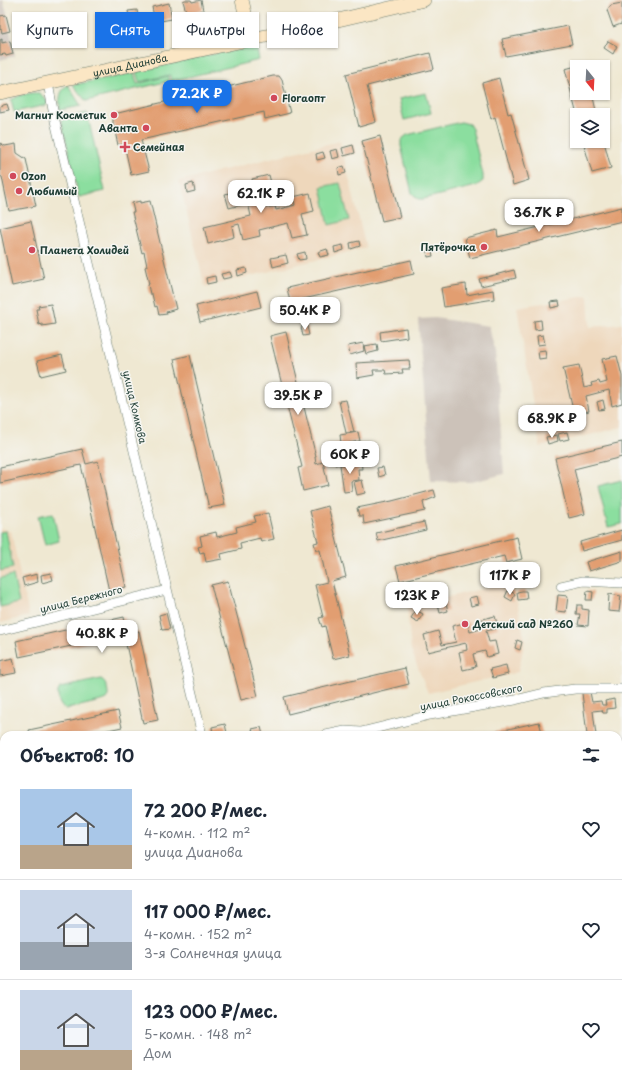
<!DOCTYPE html>
<html lang="ru">
<meta charset="utf-8">
<style>
body{margin:0;font-family:"Playpen Sans",sans-serif;background:#f2f2f3;color:#1f2937;height:100vh;display:flex;flex-direction:column;font-size:15px;white-space:nowrap}
*{box-sizing:border-box;margin:0}
p{font-size:13px;color:#747a83}
.icon{flex:none;width:22px;height:22px;fill:none;stroke:currentColor;stroke-width:2;stroke-linecap:round;stroke-linejoin:round}
.map{position:relative;flex:1;overflow:hidden}
.sheet{position:absolute;left:0px;top:731px;width:622px;height:356px;display:flex;flex-direction:column;background:#fff;border-radius:12px 12px 0 0;box-shadow:0 1px 3px #0004}
.sheet>*{flex:none}
.hud{position:absolute;left:12px;top:12px;width:400px;height:36px;display:flex;gap:8px}
.needle{width:26px;rotate:162deg}
.buttons{position:absolute;left:570px;top:60px;display:grid;gap:8px}
.buttons a{display:grid;place-items:center;width:40px;height:40px;border-radius:0px;background:#fff;box-shadow:0 1px 3px #0004;font-size:20px}
.price{position:absolute;translate:-50% -34px;padding:0 9px;border-radius:8px;background:#fff;color:#222;font-size:13px;line-height:26px;filter:drop-shadow(0 1px 2px #0008)}
.price::after{content:'';position:absolute;left:50%;top:24px;width:12px;height:9px;margin-left:-6px;background:inherit;clip-path:polygon(0 0,100% 0,50% 100%)}
.price.on{background:#1a73e8;color:#fff}
ul{padding:0;list-style:none}
li{display:flex;align-items:center;gap:12px;height:100px;padding:0 20px}
li+li{border-top:1px solid #e0e1e3}
li span{display:grid;place-items:center;flex:none;width:112px;height:80px;border-radius:0px;color:#555}
li>.icon{margin-inline-start:auto}
span .icon{width:48px;height:48px;fill:#fffc;stroke-width:1}
li b{font-size:17px}
h2{display:flex;justify-content:space-between;align-items:center;height:48px;padding:0 20px;font-size:17px}
.pill{padding:0 14px;border-radius:0px;background:#fff;box-shadow:0 1px 3px #0004;font-size:14px;line-height:36px}
.pill.on{background:#1a73e8;color:#fff}
.map>svg:first-child{display:block}
</style>
<div class="map">
<svg width="622" height="1087" viewBox="0 0 622 1087">
<rect width="100%" height="100%" fill="#f6f6f2"/>
<filter id="ink" filterUnits="userSpaceOnUse"><feTurbulence type="fractalNoise" baseFrequency=".025" numOctaves="2"/><feDisplacementMap in="SourceGraphic" scale="8" xChannelSelector="R" yChannelSelector="G"/><feConvolveMatrix kernelMatrix="1 2 1 2 8 2 1 2 1" color-interpolation-filters="sRGB"/></filter>
<filter id="wash" filterUnits="userSpaceOnUse"><feTurbulence type="fractalNoise" baseFrequency=".012" numOctaves="4" result="noise"/><feDisplacementMap in="SourceGraphic" scale="16" xChannelSelector="R" yChannelSelector="G"/><feGaussianBlur stdDeviation="0.9" result="paint"/><feColorMatrix in="noise" values="0 0 0 0 0 0 0 0 0 0 0 0 0 0 0 0 0 1.4 0 .05"/><feComposite in="paint" operator="in"/></filter>
<g filter="url(#wash)">
<rect width="100%" height="100%" fill="#efe8d2"/>
<!-- built -->
<path fill="#eed7bb" d="M 340,141 L 366,248 L 205,287 L 179,181 Z
M 588,296 L 590,327 L 622,324 L 622,427 L 540,447 L 517,307 Z
M 0,528 L 11,532 L 29,616 L 0,623 Z
M 506,583 L 515,592 L 525,641 L 518,672 L 428,693 L 411,650 L 407,607 Z"/>
<!-- industrial -->
<path fill="#ccc2b9" d="M 0,0 L 3,0 L 7,14 L 15,56 L 0,60 Z
M 435,318 L 489,326 L 495,353 L 504,474 L 472,482 L 431,481 L 418,319 Z"/>
<!-- green -->
<path fill="#8bde9f" stroke="#558e6a" d="M 256,44 L 259,60 L 171,81 L 170,75 L 139,82 L 136,72 Z
M 134,73 L 137,84 L 168,76 L 169,81 L 86,101 L 73,85 Z
M 68,85 L 81,106 L 60,110 C 59,101 59,90 68,85 Z
M 32,93 L 39,93 L 47,100 L 47,105 L 14,112 L 11,100 L 21,95 Z
M 426,93 L 431,113 L 404,120 L 399,99 Z
M 87,113 L 105,191 L 79,197 L 61,119 Z
M 461,122 L 469,124 L 472,129 L 483,175 L 483,181 L 476,186 L 423,199 L 418,199 L 412,193 L 401,146 L 401,140 L 407,135 Z
M 340,183 L 349,220 L 329,225 L 321,187 Z
M 622,480 L 622,524 L 608,527 L 598,486 Z
M 53,513 L 59,541 L 45,545 L 38,516 Z
M 6,531 L 13,568 L 0,571 L 0,532 Z
M 13,575 L 19,603 L 0,607 L 0,578 Z
M 101,679 C 107,682 108,690 108,696 L 105,700 L 67,709 C 59,708 58,699 58,692 L 60,688 Z
M 618,1015 L 622,1016 L 622,1087 L 0,1087 L 0,1027 L 4,1027 L 4,1083 L 618,1083 Z"/>
<g id="blocks">
<!-- building -->
<path fill="#e29e71" d="M 185,0 L 191,0 L 192,2 L 201,0 L 203,10 L 187,15 L 183,1 Z
M 169,3 L 172,19 L 155,22 L 152,7 Z
M 622,3 L 622,25 L 621,24 L 613,27 L 607,10 L 611,5 Z
M 137,10 L 139,24 L 131,26 L 128,11 Z
M 6,15 L 10,31 L 2,33 L 1,29 L 0,30 L 0,16 Z
M 568,26 L 572,44 L 506,56 L 502,39 Z
M 2,39 L 2,43 L 10,41 L 13,54 L 6,56 L 5,54 L 0,55 L 0,40 Z
M 608,41 L 617,46 L 613,54 L 604,48 Z
M 430,53 L 434,69 L 367,86 L 376,122 L 359,127 L 346,74 Z
M 584,64 L 585,67 L 577,67 L 577,93 L 592,93 L 597,115 L 577,115 L 565,69 Z
M 273,76 L 279,76 L 282,80 L 290,113 L 265,119 L 264,112 L 141,140 L 149,171 L 131,175 L 124,144 L 118,145 L 113,123 L 113,117 L 114,114 Z
M 499,78 L 508,114 L 511,113 L 529,180 L 513,185 L 495,117 L 491,119 L 482,83 Z
M 7,104 L 9,110 L 0,112 L 0,106 Z
M 380,136 L 400,217 L 382,221 L 362,141 Z
M 603,138 L 611,168 L 592,173 L 583,141 L 603,141 Z
M 0,143 L 5,146 L 16,144 L 17,153 L 26,159 L 36,206 L 9,211 L 2,177 L 0,176 Z
M 353,145 L 355,153 L 344,156 L 342,148 Z
M 337,149 L 339,157 L 332,159 L 330,151 Z
M 323,152 L 325,158 L 317,160 L 316,154 Z
M 344,166 L 346,173 L 339,175 L 338,168 Z
M 269,175 L 274,195 L 261,198 L 263,208 L 275,206 L 276,210 L 295,205 L 293,197 L 310,193 L 314,211 L 302,214 L 307,235 L 292,238 L 288,223 L 259,230 L 260,236 L 243,240 L 239,224 L 232,226 L 234,237 L 208,244 L 204,227 L 251,216 L 248,203 L 229,208 L 225,194 L 254,187 L 252,179 Z
M 193,183 L 195,191 L 187,193 L 186,185 Z
M 140,201 L 140,203 L 150,201 L 176,309 L 166,312 L 167,314 L 159,315 L 157,306 L 155,307 L 152,294 L 150,294 L 148,285 L 149,284 L 145,267 L 147,266 L 144,252 L 142,253 L 132,212 L 134,212 L 132,203 Z
M 622,207 L 622,221 L 470,258 L 465,238 L 497,230 L 498,237 Z
M 31,221 L 44,279 L 12,286 L 0,228 Z
M 359,241 L 360,246 L 351,249 L 350,243 Z
M 343,245 L 344,250 L 335,253 L 334,247 Z
M 431,247 L 433,256 L 428,257 L 426,248 Z
M 327,249 L 329,255 L 320,257 L 318,252 Z
M 305,252 L 306,259 L 299,260 L 297,254 Z
M 286,255 L 288,263 L 273,267 L 271,258 Z
M 411,260 L 414,274 L 290,302 L 287,288 Z
M 246,268 L 247,273 L 238,276 L 237,270 Z
M 514,270 L 516,278 L 481,286 L 479,279 Z
M 230,272 L 232,277 L 223,279 L 221,274 Z
M 215,276 L 216,282 L 207,284 L 206,278 Z
M 466,284 L 467,295 L 493,290 L 494,299 L 444,307 L 441,288 Z
M 257,291 L 261,307 L 200,322 L 196,306 Z
M 559,301 L 560,306 L 551,308 L 550,302 Z
M 51,304 L 55,324 L 42,326 L 42,324 L 39,325 L 36,309 L 39,309 L 38,306 Z
M 541,320 L 542,329 L 535,330 L 534,321 Z
M 307,326 L 309,335 L 303,336 L 301,327 Z
M 406,328 L 407,337 L 381,341 L 380,332 Z
M 286,332 L 316,457 L 315,457 L 316,464 L 323,462 L 328,485 L 303,491 L 298,468 L 302,467 L 270,336 Z
M 543,335 L 545,344 L 538,345 L 537,336 Z
M 363,343 L 364,351 L 350,355 L 348,346 Z
M 377,344 L 378,351 L 366,354 L 364,346 Z
M 545,350 L 546,358 L 539,359 L 538,351 Z
M 62,355 L 66,370 L 41,376 L 37,361 Z
M 190,355 L 225,505 L 209,508 L 174,359 Z
M 617,356 L 622,376 L 622,403 L 612,406 L 609,390 L 586,396 L 589,411 L 574,414 L 563,368 L 579,365 L 584,388 L 592,386 L 591,383 L 599,381 L 600,384 L 607,382 L 602,359 Z
M 409,360 L 410,369 L 402,369 L 403,373 L 386,374 L 385,370 L 373,370 L 374,375 L 357,378 L 356,363 Z
M 346,400 L 354,432 L 346,433 L 339,401 Z
M 603,400 L 605,409 L 599,410 L 597,402 Z
M 358,432 L 360,441 L 349,443 L 352,459 L 344,460 L 344,463 L 335,465 L 333,450 L 328,451 L 327,445 L 341,443 L 340,435 Z
M 567,432 L 569,439 L 560,441 L 558,434 Z
M 557,435 L 558,441 L 548,444 L 546,437 Z
M 622,442 L 622,457 L 574,469 L 585,514 L 569,518 L 555,458 Z
M 82,449 L 86,464 L 98,461 L 126,587 L 109,591 L 81,465 L 0,483 L 0,467 Z
M 361,460 L 362,469 L 358,469 L 359,480 L 351,481 L 352,491 L 344,492 L 340,465 L 357,463 L 357,461 Z
M 383,467 L 385,475 L 379,477 L 377,468 Z
M 362,480 L 365,493 L 357,495 L 354,482 Z
M 434,490 L 436,497 L 423,502 L 425,511 L 364,524 L 363,516 L 359,516 L 357,508 L 392,501 Z
M 328,506 L 346,577 L 332,581 L 350,655 L 333,659 L 325,626 L 322,627 L 319,618 L 323,617 L 315,585 L 327,582 L 320,550 L 316,550 L 314,543 L 318,542 L 310,511 Z
M 268,513 L 274,539 L 261,542 L 260,538 L 240,543 L 241,549 L 221,554 L 222,559 L 206,562 L 204,552 L 200,553 L 198,547 L 202,546 L 200,536 L 216,532 L 217,537 L 237,532 L 236,527 L 256,522 L 254,516 Z
M 424,522 L 426,530 L 378,541 L 376,533 Z
M 622,530 L 622,540 L 582,551 L 580,542 Z
M 517,537 L 522,559 L 506,563 L 504,556 L 400,581 L 396,566 Z
M 622,551 L 622,561 L 589,571 L 586,562 Z
M 51,573 L 53,580 L 42,583 L 41,575 Z
M 37,574 L 38,582 L 24,586 L 22,578 Z
M 228,581 L 258,696 L 241,700 L 211,585 Z
M 508,590 L 515,594 L 512,601 L 505,597 Z
M 522,591 L 526,591 L 527,599 L 518,600 L 517,592 Z
M 587,591 L 593,592 L 592,600 L 586,600 Z
M 609,594 L 621,596 L 619,612 L 608,611 Z
M 558,595 L 568,596 L 566,612 L 556,611 Z
M 477,596 L 479,604 L 471,606 L 469,598 Z
M 446,603 L 448,611 L 440,613 L 438,605 Z
M 577,605 L 582,605 L 582,609 L 589,610 L 588,626 L 578,625 L 580,614 L 576,614 Z
M 416,610 L 423,614 L 418,622 L 411,618 Z
M 166,613 L 170,629 L 162,630 L 159,615 Z
M 495,616 L 498,628 L 486,631 L 489,642 L 495,641 L 498,654 L 487,657 L 485,651 L 473,654 L 476,667 L 463,670 L 459,652 L 467,650 L 466,643 L 428,652 L 424,635 L 438,631 L 442,645 L 456,642 L 452,626 L 468,622 L 470,632 L 481,629 L 479,620 Z
M 124,617 L 127,634 L 139,631 L 158,720 L 143,723 L 124,635 L 19,657 L 16,641 Z
M 517,640 L 522,642 L 520,650 L 515,648 Z
M 13,658 L 16,673 L 0,676 L 0,661 Z
M 506,665 L 508,674 L 493,678 L 490,669 Z
M 405,668 L 409,684 L 288,714 L 284,697 Z
M 590,692 L 592,702 L 601,701 L 602,705 L 606,705 L 605,701 L 614,699 L 615,708 L 607,709 L 607,713 L 603,713 L 602,710 L 593,711 L 596,735 L 587,735 L 582,693 Z
M 118,711 L 122,727 L 85,735 L 30,735 L 29,730 Z
M 539,722 L 543,735 L 486,735 L 486,734 Z
M 225,724 L 227,733 L 213,734 L 212,727 Z
M 261,727 L 263,735 L 254,735 L 252,729 Z
M 4,802 L 4,818 L 0,819 L 0,803 Z
M 4,897 L 4,915 L 0,915 L 0,898 Z"/>
</g>
</g>
<g filter="url(#ink)">
<use href="#blocks" fill-opacity="0" stroke="#68796b" stroke-width="1"/>
<g fill="none" stroke-linecap="round" stroke-linejoin="round">
<defs>
<path id="street" d="M 48,83 L 55,121 L 202,735
M 561,586 L 583,581 L 622,583
M 0,631 L 167,590
M 326,735 L 345,731 L 361,732 L 430,715 L 515,700 L 544,693 L 575,689 L 622,689"/>
<g id="secondary">
<path d="M 242,0 L 251,39"/>
<path id="s1" d="M 0,93 L 308,27 L 424,0"/>
</g>
</defs>
<!-- street casing -->
<use href="#street" stroke="#68796b" stroke-width="10"/>
<!-- secondary casing -->
<use href="#secondary" stroke="#68796b" stroke-width="14"/>
<!-- street -->
<use href="#street" stroke="#fff" stroke-width="9"/>
<!-- secondary -->
<use href="#secondary" stroke="#fbe6c4" stroke-width="13"/>
</g>
</g>
<!-- markers -->
<g fill="#d1495b" stroke="#f6f6f2" stroke-width="1.5">
<circle cx="274" cy="98" r="4"/>
<circle cx="114" cy="115" r="4"/>
<circle cx="146" cy="128" r="4"/>
<path d="M123 141h4v4h4v4h-4v4h-4v-4h-4v-4h4z"/>
<circle cx="13" cy="176" r="4"/>
<circle cx="19" cy="191" r="4"/>
<circle cx="484" cy="247" r="4"/>
<circle cx="32" cy="250" r="4"/>
<circle cx="465" cy="624" r="4"/>
</g>
<g text-anchor="middle" stroke-width="3" stroke-linejoin="round" paint-order="stroke">
<!-- street labels -->
<g font-size="10" fill="#1f3d34" stroke="#f6f6f2">
<text dy="4" stroke="none"><textPath href="#s1" startOffset="133">улица Дианова</textPath></text>
<text transform="translate(135 407) rotate(77)" y="4">улица Комкова</text>
<text transform="translate(81 599) rotate(-14)" y="4">улица Бережного</text>
<text transform="translate(471 697) rotate(-11)" y="4">улица Рокоссовского</text>
</g>
<!-- poi labels -->
<g font-size="10" font-weight="bold" fill="#1f3d34" stroke="#f6f6f2" text-anchor="start">
<text x="282" y="102">Floraопт</text>
<text x="106" y="119" text-anchor="end">Магнит Косметик</text>
<text x="138" y="132" text-anchor="end">Аванта</text>
<text x="133" y="151">Семейная</text>
<text x="21" y="180">Ozon</text>
<text x="27" y="195">Любимый</text>
<text x="476" y="251" text-anchor="end">Пятёрочка</text>
<text x="40" y="254">Планета Холидей</text>
<text x="473" y="628">Детский сад №260</text>
</g>
</g>
</svg>
<div class="buttons">
<a><svg class="needle" viewBox="-14 -14 28 28"><path d="M0-13l5 13h-10z" fill="#e53935"/><path d="M0 13l5-13h-10z" fill="#747a83"/></svg></a>
<a><svg class="icon" aria-label="layers" viewBox="0 0 24 24"><path d="M12 4l9 5-9 5-9-5zM3 14l9 5 9-5"/></svg></a>
</div>
<b class="price on" style="left:197px;top:114px">72.2K ₽</b>
<b class="price" style="left:261px;top:214px">62.1K ₽</b>
<b class="price" style="left:539px;top:233px">36.7K ₽</b>
<b class="price" style="left:305px;top:331px">50.4K ₽</b>
<b class="price" style="left:298px;top:416px">39.5K ₽</b>
<b class="price" style="left:552px;top:439px">68.9K ₽</b>
<b class="price" style="left:350px;top:475px">60K ₽</b>
<b class="price" style="left:510px;top:596px">117K ₽</b>
<b class="price" style="left:417px;top:616px">123K ₽</b>
<b class="price" style="left:102px;top:654px">40.8K ₽</b>
<div class="hud">
<a class="pill">Купить</a>
<a class="pill on">Снять</a>
<a class="pill">Фильтры</a>
<a class="pill">Новое</a>
</div>
<section class="sheet">
<h2>Объектов: 10<svg class="icon" aria-label="filters" viewBox="0 0 24 24"><path d="M4 7h16M4 17h16"/><circle cx="9" cy="7" r="2"/><circle cx="15" cy="17" r="2"/></svg></h2>
<ul>
<li><span style="background:linear-gradient(#a9c7e8 70%,#b9a48a 0)"><svg class="icon" aria-label="home" viewBox="0 0 24 24"><path d="M3 11l9-7 9 7M6 9v11h12V9"/></svg></span><div><b>72 200 ₽/мес.</b><p>4-комн. · 112 m²</p><p>улица Дианова</p></div><svg class="icon" aria-label="heart" viewBox="0 0 24 24"><path d="M12 20l-8-8c-3-5 5-10 8-4 3-6 11-1 8 4z"/></svg></li>
<li><span style="background:linear-gradient(#c9d6e8 65%,#9aa5b1 0)"><svg class="icon" aria-label="home" viewBox="0 0 24 24"><path d="M3 11l9-7 9 7M6 9v11h12V9"/></svg></span><div><b>117 000 ₽/мес.</b><p>4-комн. · 152 m²</p><p>3-я Солнечная улица</p></div><svg class="icon" aria-label="heart" viewBox="0 0 24 24"><path d="M12 20l-8-8c-3-5 5-10 8-4 3-6 11-1 8 4z"/></svg></li>
<li><span style="background:linear-gradient(#c9d6e8 75%,#b9a48a 0)"><svg class="icon" aria-label="home" viewBox="0 0 24 24"><path d="M3 11l9-7 9 7M6 9v11h12V9"/></svg></span><div><b>123 000 ₽/мес.</b><p>5-комн. · 148 m²</p><p>Дом</p></div><svg class="icon" aria-label="heart" viewBox="0 0 24 24"><path d="M12 20l-8-8c-3-5 5-10 8-4 3-6 11-1 8 4z"/></svg></li>
</ul>
</section>
</div>
